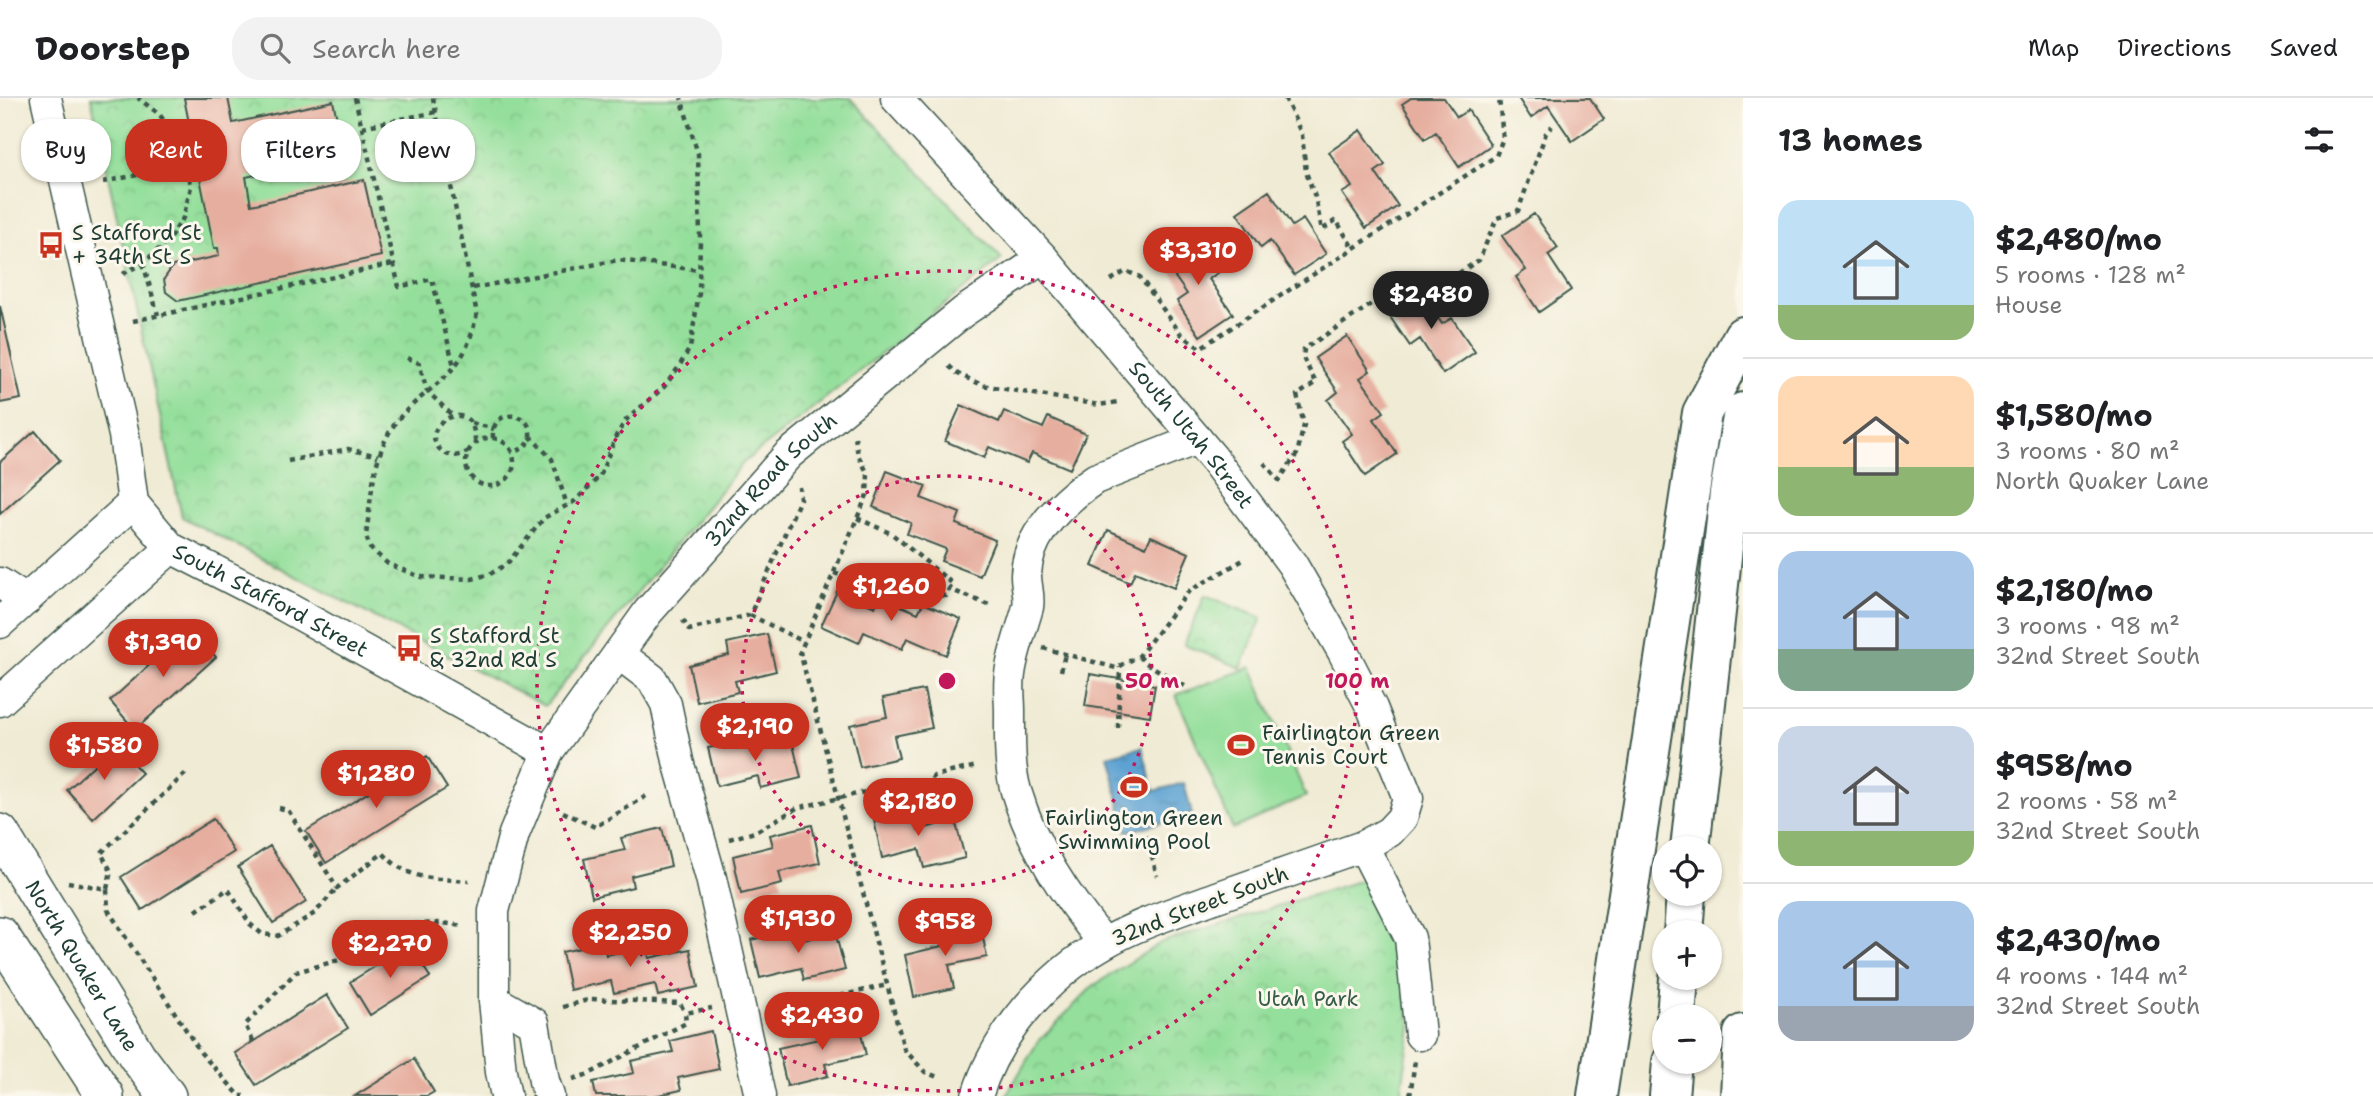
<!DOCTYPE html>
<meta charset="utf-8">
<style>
body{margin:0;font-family:"Shantell Sans",sans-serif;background:#f2f2f2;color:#202124;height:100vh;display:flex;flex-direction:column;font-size:26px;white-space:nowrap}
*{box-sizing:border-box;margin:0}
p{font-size:23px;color:#757577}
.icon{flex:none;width:38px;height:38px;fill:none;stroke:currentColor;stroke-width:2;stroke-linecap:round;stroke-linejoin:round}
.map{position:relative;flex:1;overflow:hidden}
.side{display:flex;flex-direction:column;background:#fff;width:630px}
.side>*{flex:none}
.hud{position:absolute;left:21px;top:21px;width:665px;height:63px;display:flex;gap:14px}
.buttons{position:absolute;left:1652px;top:738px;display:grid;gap:14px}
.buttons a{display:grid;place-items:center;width:70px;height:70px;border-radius:50%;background:#fff;box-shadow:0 2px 5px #0004;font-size:35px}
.price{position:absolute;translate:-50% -60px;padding:0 16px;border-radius:24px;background:#c8321e;color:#fff;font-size:23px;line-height:46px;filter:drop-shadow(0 2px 4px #0008)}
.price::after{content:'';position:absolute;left:50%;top:42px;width:21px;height:16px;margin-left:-10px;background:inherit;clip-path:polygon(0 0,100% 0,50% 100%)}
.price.current{background:#222;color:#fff}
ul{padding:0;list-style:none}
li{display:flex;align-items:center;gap:21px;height:175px;padding:0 35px}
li+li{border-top:2px solid #e0e0e0}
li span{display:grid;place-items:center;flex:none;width:196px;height:140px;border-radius:21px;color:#555}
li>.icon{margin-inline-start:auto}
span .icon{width:84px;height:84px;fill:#fffc;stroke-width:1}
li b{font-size:30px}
h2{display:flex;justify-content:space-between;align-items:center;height:84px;padding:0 35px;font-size:30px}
.tag{padding:0 24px;border-radius:28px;background:#fff;box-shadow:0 2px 5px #0004;font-size:24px;line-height:63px}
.tag.current{background:#c8321e;color:#fff}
header{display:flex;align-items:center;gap:42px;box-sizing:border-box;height:98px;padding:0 35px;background:#fff;border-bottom:2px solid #e0e0e0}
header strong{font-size:33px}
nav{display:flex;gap:38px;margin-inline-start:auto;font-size:24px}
.search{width:490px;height:63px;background:#f2f2f2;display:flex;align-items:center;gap:18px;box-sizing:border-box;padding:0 24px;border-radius:28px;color:#757577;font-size:26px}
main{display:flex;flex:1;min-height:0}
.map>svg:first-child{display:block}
</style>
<header>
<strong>Doorstep</strong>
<div class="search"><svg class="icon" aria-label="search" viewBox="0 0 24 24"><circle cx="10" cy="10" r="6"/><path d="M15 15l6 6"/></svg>Search here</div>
<nav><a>Map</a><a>Directions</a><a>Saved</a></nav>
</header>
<main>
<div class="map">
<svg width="1743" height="998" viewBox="0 0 1743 998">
<defs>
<pattern id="park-crowns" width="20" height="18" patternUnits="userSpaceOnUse" patternTransform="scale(1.75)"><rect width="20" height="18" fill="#94df9b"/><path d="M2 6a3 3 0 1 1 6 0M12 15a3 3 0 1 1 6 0" fill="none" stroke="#7fc086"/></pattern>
<pattern id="water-ripples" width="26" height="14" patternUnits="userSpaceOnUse" patternTransform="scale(1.75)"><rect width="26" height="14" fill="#5da2d2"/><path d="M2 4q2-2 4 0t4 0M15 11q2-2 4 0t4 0" fill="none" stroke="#4c85ab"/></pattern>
</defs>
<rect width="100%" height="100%" fill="#fbf7ec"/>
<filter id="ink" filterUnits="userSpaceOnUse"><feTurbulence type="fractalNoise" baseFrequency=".0143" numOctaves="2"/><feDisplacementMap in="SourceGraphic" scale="14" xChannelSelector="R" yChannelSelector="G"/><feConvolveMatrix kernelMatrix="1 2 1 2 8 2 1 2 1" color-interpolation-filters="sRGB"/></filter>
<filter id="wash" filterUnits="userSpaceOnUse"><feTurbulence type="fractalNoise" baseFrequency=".00686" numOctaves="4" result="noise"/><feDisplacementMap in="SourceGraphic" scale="28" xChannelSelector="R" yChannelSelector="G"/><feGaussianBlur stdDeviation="1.57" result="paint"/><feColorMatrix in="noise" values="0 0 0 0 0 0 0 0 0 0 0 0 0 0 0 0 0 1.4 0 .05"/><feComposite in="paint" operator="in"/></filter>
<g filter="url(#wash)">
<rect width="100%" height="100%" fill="#f0ebd4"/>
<!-- green -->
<path fill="#94df9b" stroke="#5a8e68" stroke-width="2" d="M 1251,569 L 1306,698 L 1233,731 L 1176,597 Z"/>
<!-- park -->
<path fill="url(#park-crowns)" stroke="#5a8e68" stroke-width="2" d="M 91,0 L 850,0 L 1002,161 L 743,365 L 545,608 L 182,419 Z
M 1205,497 L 1262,520 L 1241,570 L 1184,547 Z
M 1365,781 L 1395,830 L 1411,930 L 1402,990 L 1403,998 L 1006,998 L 1037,945 L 1093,888 L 1162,844 Z"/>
<!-- water -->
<path fill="url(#water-ripples)" stroke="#3e7083" stroke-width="2" d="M 1142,649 L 1154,693 L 1184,685 L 1192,716 L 1127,734 L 1107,658 Z"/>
<g id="blocks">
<!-- building -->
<path fill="#e6ae9f" d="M 184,0 L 228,0 L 233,25 L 333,3 L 345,57 L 246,79 L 251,107 L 364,82 L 381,158 L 178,203 L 166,194 L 164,181 L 173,168 L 219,158 L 218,150 L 214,150 Z
M 1411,0 L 1444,0 L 1457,19 L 1468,12 L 1491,47 L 1459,69 L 1436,34 L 1425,41 L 1402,6 Z
M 1518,0 L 1590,0 L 1604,21 L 1572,43 L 1548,8 L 1531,20 Z
M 1361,32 L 1385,67 L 1375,74 L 1398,108 L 1366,130 L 1342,95 L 1352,89 L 1329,54 Z
M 1269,93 L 1292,128 L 1303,121 L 1326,156 L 1294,177 L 1270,143 L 1261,150 L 1237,115 Z
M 1534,116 L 1558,150 L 1548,157 L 1571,192 L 1539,214 L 1516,179 L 1526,172 L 1502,138 Z
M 1195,139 L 1219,174 L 1209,181 L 1233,216 L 1200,238 L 1177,203 L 1187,196 L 1163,162 Z
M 1419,191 L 1442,226 L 1452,220 L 1475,254 L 1443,276 L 1420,241 L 1410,248 L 1386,213 Z
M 0,208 L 21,301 L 0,305 Z
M 1347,238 L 1370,273 L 1360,280 L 1384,314 L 1374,321 L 1397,356 L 1365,378 L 1342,343 L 1352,336 L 1328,302 L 1338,294 L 1315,260 Z
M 961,307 L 999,324 L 1004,313 L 1043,330 L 1048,319 L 1086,336 L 1070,371 L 1032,355 L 1027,365 L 989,349 L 984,360 L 945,343 Z
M 35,333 L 60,362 L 0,416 L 0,364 Z
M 887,373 L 926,388 L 921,400 L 960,415 L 956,426 L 995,442 L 980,478 L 941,463 L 946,451 L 907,436 L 911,425 L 873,409 Z
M 1108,432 L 1146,449 L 1151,438 L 1189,455 L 1174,490 L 1135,474 L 1130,485 L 1092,468 Z
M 837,493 L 875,509 L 880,499 L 918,515 L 923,505 L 961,521 L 946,557 L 907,540 L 902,551 L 864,534 L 859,545 L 821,528 Z
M 190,530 L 216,559 L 135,632 L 110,603 Z
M 767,536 L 776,573 L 735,583 L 738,594 L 697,604 L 689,567 L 729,557 L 727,545 Z
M 1090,576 L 1155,587 L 1150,618 L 1085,608 Z
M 924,592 L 932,630 L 894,638 L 899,660 L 860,669 L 850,627 L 887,619 L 883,600 Z
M 749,641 L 751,652 L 792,642 L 801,680 L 760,690 L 758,678 L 717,688 L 708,650 Z
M 116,647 L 142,675 L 93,721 L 67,692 Z
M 427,658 L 447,690 L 326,765 L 306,733 Z
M 913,709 L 918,732 L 955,722 L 965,760 L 924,770 L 919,751 L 882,760 L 873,717 Z
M 213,721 L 234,754 L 142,812 L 121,779 Z
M 812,727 L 820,765 L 779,774 L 782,786 L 741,796 L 733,758 L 773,748 L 770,737 Z
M 662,730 L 671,768 L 631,778 L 633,789 L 592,799 L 584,761 L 625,752 L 621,740 Z
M 270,748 L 306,804 L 273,825 L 238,769 Z
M 979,821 L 987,859 L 949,867 L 954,890 L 914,899 L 905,857 L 942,848 L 938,830 Z
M 792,832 L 795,844 L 835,834 L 845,872 L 804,882 L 801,870 L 760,880 L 751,842 Z
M 603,845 L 606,857 L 647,848 L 649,860 L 690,851 L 698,889 L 658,898 L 655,886 L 614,895 L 611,883 L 570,892 L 562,854 Z
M 410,847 L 430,879 L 370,917 L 350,884 Z
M 327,897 L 348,930 L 256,987 L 235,955 Z
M 857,919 L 866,957 L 825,966 L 828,978 L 787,988 L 778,950 L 819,941 L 816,929 Z
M 711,933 L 719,971 L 678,980 L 681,992 L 654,998 L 596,998 L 593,984 L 634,975 L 631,963 L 673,954 L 670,943 Z
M 414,961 L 434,994 L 427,998 L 355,998 Z"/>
</g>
</g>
<g filter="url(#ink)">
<use href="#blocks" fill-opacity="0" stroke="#3e574c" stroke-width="2"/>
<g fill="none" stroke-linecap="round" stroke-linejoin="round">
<defs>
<g id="minor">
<path id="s1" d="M 46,0 L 124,337 L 133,405 L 171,450 L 284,508 L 548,654"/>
<path id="s2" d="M 896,0 L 1043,160 L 1213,360 L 1292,466 L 1343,554 L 1372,610 L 1408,700 L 1402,720 L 1389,734 L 1363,748 C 1314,765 1266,782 1217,799 C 1179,813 1139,825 1103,846 C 1047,878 996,936 977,998"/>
<path d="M 0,485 L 26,502"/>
<path d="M 0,525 L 133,405"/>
<path d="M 619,556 L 652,581 L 666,606 L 678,663 L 711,780 L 760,998"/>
<path d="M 0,603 L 171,450"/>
<path d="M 1363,748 L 1410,840 L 1420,937"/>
<path d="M 1104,845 C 1067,800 1033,750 1016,693 C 1009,669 1010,639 1010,614 C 1010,601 1008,588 1010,576 C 1013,553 1022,531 1028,509 C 1030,498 1026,488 1026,477 C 1027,435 1063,403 1095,381 L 1197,341"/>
<path d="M 494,902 L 534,925 L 544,983 L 549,998"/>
<path id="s3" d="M 506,998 L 501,974 L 494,902 L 494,813 L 514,736 L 548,654 L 648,514 L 788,357 L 963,214 L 1043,160"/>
</g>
<g id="major">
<path id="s4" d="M 0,735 L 137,958 L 167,998"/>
<path d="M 0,837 L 105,998"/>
</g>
<path id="highway" d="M 1690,751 L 1729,395 L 1743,314
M 1683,835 L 1686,796
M 1676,919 L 1679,880
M 1597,998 L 1702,315 L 1743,238
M 1669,998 L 1672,964
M 1740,998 L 1743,936"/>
</defs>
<!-- minor casing -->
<use href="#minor" stroke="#3e574c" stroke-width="33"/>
<!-- major casing -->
<use href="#major" stroke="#3e574c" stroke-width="40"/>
<!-- highway casing -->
<use href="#highway" stroke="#3e574c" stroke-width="42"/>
<!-- path -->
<path stroke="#3e574c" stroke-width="4.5" stroke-dasharray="5 5" stroke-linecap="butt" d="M 355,0 L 399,189 L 432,181 L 454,268
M 433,0 L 477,216 C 473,231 469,248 460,261 C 442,288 409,303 392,330 C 372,361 371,402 366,438 L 370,450 L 388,466 L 421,479 L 472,481 L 490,476 L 507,466 L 544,420 L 575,403 L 600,378 L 616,338 L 626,322 L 664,289 L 678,270 L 690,250 L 699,195 L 700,138 L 698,56 L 681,0
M 1285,0 L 1302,37 L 1306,74 L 1315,99 L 1322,132 L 1336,122 L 1353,150
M 362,29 L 436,14
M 103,84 L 186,67
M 143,165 L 158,217
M 123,176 L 143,165 L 168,143 L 183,120 L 191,89 L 177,39 L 159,16 L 138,0
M 1111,182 L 1126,173 L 1140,179 L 1181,236 L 1200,250 L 1496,58 L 1503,40 L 1499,0
M 473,190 L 618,162 L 699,172
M 133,223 L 393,166
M 407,260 L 419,265 L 427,293 L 453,318
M 949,268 L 958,276 L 982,287 L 1099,307 L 1118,304
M 472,325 L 494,331
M 530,338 L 552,361 L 567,407
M 855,339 L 858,357 L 868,376 L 867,397 L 800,554 L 904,951 L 925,974 L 940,980
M 493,340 C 490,307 538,313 529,342 C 526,350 519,353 511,354
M466 364a24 24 0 1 1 48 0a24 24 0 1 1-48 0Z
M 469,353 C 460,358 452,360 443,354 C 411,330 476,291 475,345
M 288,363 L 348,351 L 378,358
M 1264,365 L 1279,382 L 1297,356 L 1304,327 L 1297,297 L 1316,285 L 1303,260 L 1304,251 L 1416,177 L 1436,190 L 1479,162 L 1497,120 L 1518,113 L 1546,35 L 1552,28
M 857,420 L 892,436 L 953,486 L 949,491
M 834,475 L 862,485 L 946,498 L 949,491 L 989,507
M 750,517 L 804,544
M 683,522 L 689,532 L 750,517 L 800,401 L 799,389
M 1043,550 L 1116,570 L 1139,558 L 1189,493 L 1245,461
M 1139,558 L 1146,565 L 1188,590
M 1061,573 L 1065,556
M 1118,630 L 1120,569
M 279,710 L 288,712 L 337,790 L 383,755 C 408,783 433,780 469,783
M 563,714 L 595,729 L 648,697
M 1147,738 L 1157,778
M 729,741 L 755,734 L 797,710 L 912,683 L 924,691 L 934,678 L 977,668
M 68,784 L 107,791 L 108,812 L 201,955 L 240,998 L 244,998
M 107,791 L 111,773 L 101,755 L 186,675
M 196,813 L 228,791 L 250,826 L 262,836 L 278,838 L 315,815 L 337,790
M 563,909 L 591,901 L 680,905 L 685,915
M 774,932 L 795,928 L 830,910 L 831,900 L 887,887
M 253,943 L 245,927 L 296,874 L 343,861 L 415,826 L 443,825 L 463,828
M 573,981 L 589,976 L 686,925 L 685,915 L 712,910
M 1410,998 L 1415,962"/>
<!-- minor -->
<use href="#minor" stroke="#fff" stroke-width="30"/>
<!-- major -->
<use href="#major" stroke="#fff" stroke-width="37"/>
<!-- highway -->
<use href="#highway" stroke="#fff" stroke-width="38"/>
</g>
</g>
<!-- distance rings -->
<g fill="none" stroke="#c2185b" stroke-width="3.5" stroke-dasharray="3.5 7">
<circle cx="947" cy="583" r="205"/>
<circle cx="947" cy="583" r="410"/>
</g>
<!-- icons -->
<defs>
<symbol id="bus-bare" viewBox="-9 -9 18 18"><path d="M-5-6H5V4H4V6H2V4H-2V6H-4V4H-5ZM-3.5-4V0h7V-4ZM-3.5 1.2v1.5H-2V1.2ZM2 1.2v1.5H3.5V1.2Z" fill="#c8321e" stroke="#fbf7ec" stroke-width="2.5" paint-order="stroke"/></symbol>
<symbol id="stadium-bare" viewBox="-9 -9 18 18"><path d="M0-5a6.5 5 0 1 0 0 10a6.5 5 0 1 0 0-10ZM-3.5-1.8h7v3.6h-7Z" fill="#c8321e" stroke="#fbf7ec" stroke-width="2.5" paint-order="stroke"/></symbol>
</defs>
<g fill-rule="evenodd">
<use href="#bus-bare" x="32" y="128" width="38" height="38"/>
<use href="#bus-bare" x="390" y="531" width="38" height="38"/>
<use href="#stadium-bare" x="1222" y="628" width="38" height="38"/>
<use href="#stadium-bare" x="1115" y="670" width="38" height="38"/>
</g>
<g text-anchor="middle" stroke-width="6" stroke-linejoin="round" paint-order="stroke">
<!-- poi labels -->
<g font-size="21" fill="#1f3d34" stroke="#fbf7ec" text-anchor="start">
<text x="72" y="142">S Stafford St<tspan x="72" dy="24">+ 34th St S</tspan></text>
<text x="430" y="545">S Stafford St<tspan x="430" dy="24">&amp; 32nd Rd S</tspan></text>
<text x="1262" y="642">Fairlington Green<tspan x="1262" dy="24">Tennis Court</tspan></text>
<text x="1134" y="727" text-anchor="middle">Fairlington Green<tspan x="1134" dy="24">Swimming Pool</tspan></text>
</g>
<!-- street labels -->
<g font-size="21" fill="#1f3d34" stroke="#fbf7ec">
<text dy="7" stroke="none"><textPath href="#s2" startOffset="448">South Utah Street</textPath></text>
<text dy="7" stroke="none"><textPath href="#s3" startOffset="707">32nd Road South</textPath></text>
<text dy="7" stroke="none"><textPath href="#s1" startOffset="586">South Stafford Street</textPath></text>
<text transform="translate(1200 808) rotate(-21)" y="7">32nd Street South</text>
<text dy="7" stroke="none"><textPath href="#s4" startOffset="156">North Quaker Lane</textPath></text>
</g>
<!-- park labels -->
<g font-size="21" fill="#365d49" stroke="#fbf7ec">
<text x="1308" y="908">Utah Park</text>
</g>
</g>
<circle cx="947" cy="583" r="10" fill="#c2185b" stroke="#fbf7ec" stroke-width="3.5"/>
<g font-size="21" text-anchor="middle" font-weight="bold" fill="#c2185b" stroke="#fbf7ec" stroke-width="6" stroke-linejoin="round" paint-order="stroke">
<text x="1152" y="590">50 m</text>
<text x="1357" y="590">100 m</text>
</g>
</svg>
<div class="buttons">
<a><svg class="icon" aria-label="locate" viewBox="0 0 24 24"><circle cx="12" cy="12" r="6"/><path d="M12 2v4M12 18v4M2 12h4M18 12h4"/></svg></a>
<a>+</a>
<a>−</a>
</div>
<b class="price" style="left:1198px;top:189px">$3,310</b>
<b class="price current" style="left:1431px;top:233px">$2,480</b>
<b class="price" style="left:891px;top:525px">$1,260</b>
<b class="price" style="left:163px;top:581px">$1,390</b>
<b class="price" style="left:755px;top:665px">$2,190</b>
<b class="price" style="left:104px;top:684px">$1,580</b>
<b class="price" style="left:376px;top:712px">$1,280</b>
<b class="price" style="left:918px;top:740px">$2,180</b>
<b class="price" style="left:798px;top:857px">$1,930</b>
<b class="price" style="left:945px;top:860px">$958</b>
<b class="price" style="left:630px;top:871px">$2,250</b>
<b class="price" style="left:390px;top:882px">$2,270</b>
<b class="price" style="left:822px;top:954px">$2,430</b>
<div class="hud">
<a class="tag">Buy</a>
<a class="tag current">Rent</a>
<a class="tag">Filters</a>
<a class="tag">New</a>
</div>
</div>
<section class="side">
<h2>13 homes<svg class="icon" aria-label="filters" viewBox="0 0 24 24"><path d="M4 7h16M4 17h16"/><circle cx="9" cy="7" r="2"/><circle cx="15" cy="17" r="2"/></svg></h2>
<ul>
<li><span style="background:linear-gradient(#bfe0f5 75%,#8fb573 0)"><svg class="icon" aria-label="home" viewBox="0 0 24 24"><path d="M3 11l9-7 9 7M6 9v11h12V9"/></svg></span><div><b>$2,480/mo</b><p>5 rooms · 128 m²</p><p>House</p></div></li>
<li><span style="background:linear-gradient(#ffd9b3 65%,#8fb573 0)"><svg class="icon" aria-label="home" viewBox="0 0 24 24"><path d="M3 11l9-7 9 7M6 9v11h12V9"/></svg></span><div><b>$1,580/mo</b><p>3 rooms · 80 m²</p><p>North Quaker Lane</p></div></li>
<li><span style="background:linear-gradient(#a9c7e8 70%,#7fa58c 0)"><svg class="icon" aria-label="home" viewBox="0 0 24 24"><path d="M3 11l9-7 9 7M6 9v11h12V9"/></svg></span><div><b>$2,180/mo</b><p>3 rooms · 98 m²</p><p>32nd Street South</p></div></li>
<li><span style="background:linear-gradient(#c9d6e8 75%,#8fb573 0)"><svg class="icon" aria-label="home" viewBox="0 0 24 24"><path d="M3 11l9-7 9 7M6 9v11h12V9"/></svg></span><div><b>$958/mo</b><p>2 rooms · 58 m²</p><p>32nd Street South</p></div></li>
<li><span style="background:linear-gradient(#a9c7e8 75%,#9aa5b1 0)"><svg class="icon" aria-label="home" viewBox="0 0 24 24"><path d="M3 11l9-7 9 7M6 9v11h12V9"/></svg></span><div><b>$2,430/mo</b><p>4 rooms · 144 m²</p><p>32nd Street South</p></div></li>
</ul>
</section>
</main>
